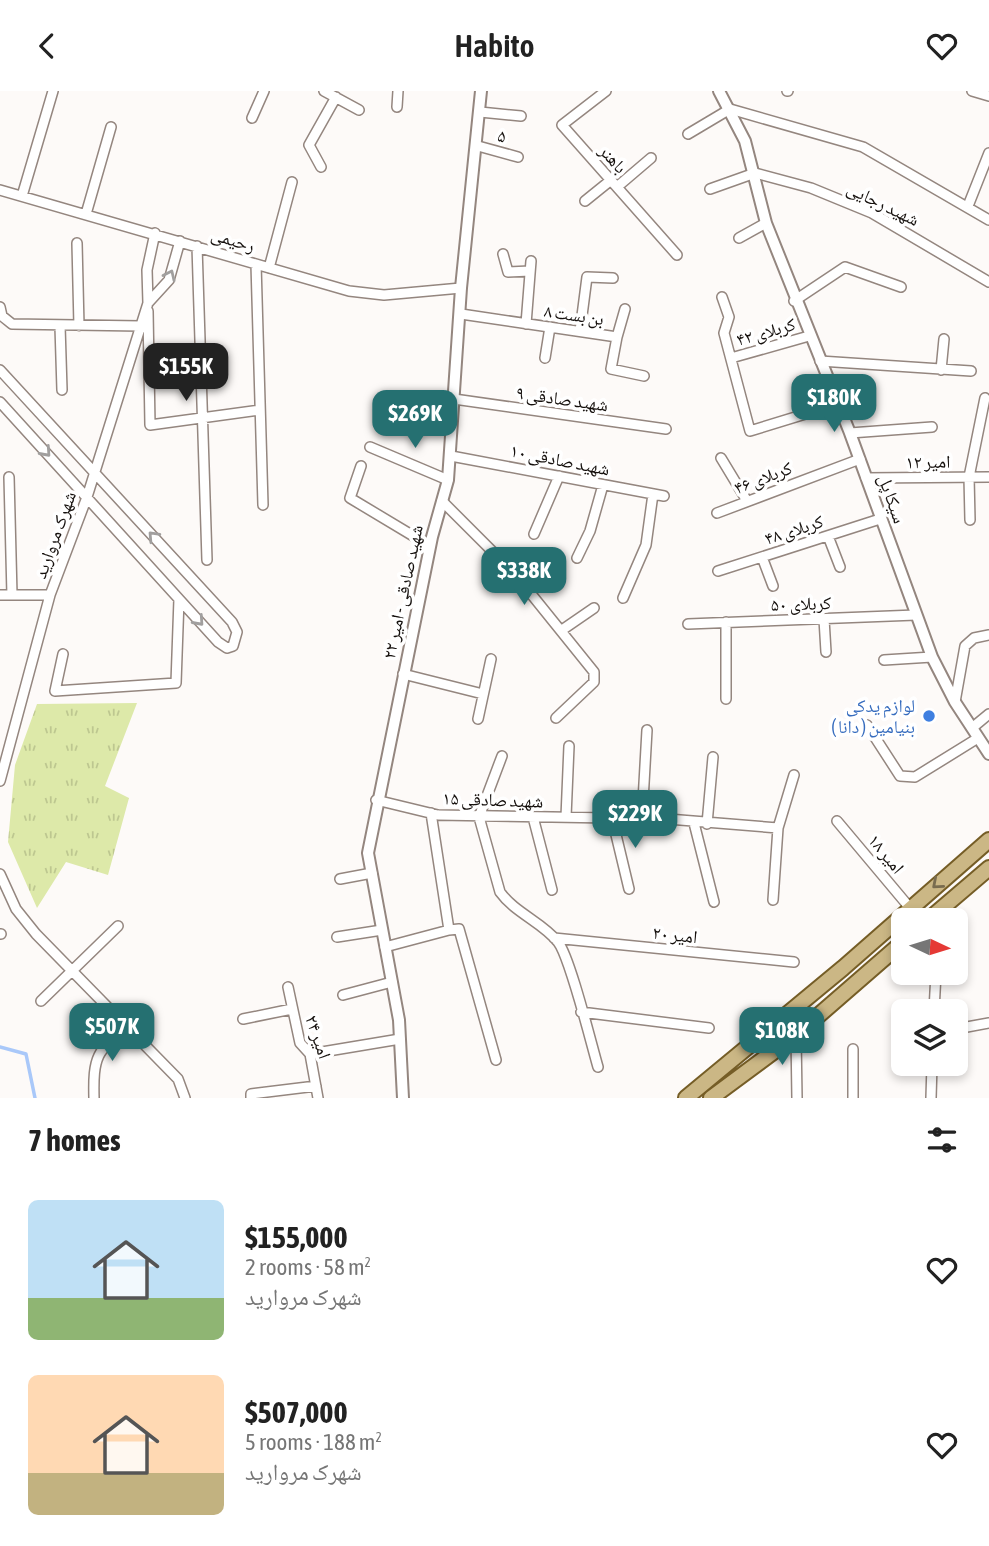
<!DOCTYPE html>
<meta charset="utf-8">
<style>
body{margin:0;font-family:"Asap Condensed","Noto Naskh Arabic",sans-serif;background:#f6f6f6;color:#222;height:100vh;display:flex;flex-direction:column;font-size:26px;white-space:nowrap}
*{box-sizing:border-box;margin:0}
p{font-size:23px;color:#767676}
.icon{flex:none;width:38px;height:38px;fill:none;stroke:currentColor;stroke-width:2;stroke-linecap:round;stroke-linejoin:round}
.map{position:relative;height:1007px;overflow:hidden}
.side{display:flex;flex-direction:column;background:#fff;flex:1}
.side>*{flex:none}
.needle{width:46px;rotate:94deg}
.buttons{position:absolute;left:891px;top:817px;display:grid;gap:14px}
.buttons a{display:grid;place-items:center;width:77px;height:77px;border-radius:10px;background:#fff;box-shadow:0 4px 10px #0003;font-size:35px}
.price{position:absolute;translate:-50% -60px;padding:0 16px;border-radius:14px;background:#257071;color:#fff;font-size:23px;line-height:46px;filter:drop-shadow(0 2px 4px #0008)}
.price::after{content:'';position:absolute;left:50%;top:42px;width:21px;height:16px;margin-left:-10px;background:inherit;clip-path:polygon(0 0,100% 0,50% 100%)}
.price.selected{background:#222;color:#fff}
ul{padding:0;list-style:none}
li{display:flex;align-items:center;gap:21px;height:175px;padding:0 28px}
li span{display:grid;place-items:center;flex:none;width:196px;height:140px;border-radius:10px;color:#555}
li>.icon{margin-inline-start:auto}
span .icon{width:84px;height:84px;fill:#fffc;stroke-width:1}
li b{font-size:30px}
h2{display:flex;justify-content:space-between;align-items:center;height:84px;padding:0 28px;font-size:30px}
header{display:flex;justify-content:space-between;align-items:center;height:91px;padding:0 28px;background:#fff;font-size:32px;font-weight:600}
.map>svg:first-child{display:block}
</style>
<header><svg class="icon" aria-label="back" viewBox="0 0 24 24"><path d="M15 5l-7 7 7 7"/></svg>Habito<svg class="icon" aria-label="heart" viewBox="0 0 24 24"><path d="M12 20l-8-8c-3-5 5-10 8-4 3-6 11-1 8 4z"/></svg></header>
<div class="map">
<svg width="989" height="1007" viewBox="0 0 989 1007">
<defs>
<pattern id="grass-tufts" width="24" height="20" patternUnits="userSpaceOnUse" patternTransform="scale(1.75)"><rect width="24" height="20" fill="#dde9a9"/><path d="M3 7l-1-3M5 7V3M7 7l1-3M15 17l-1-3M17 17v-4M19 17l1-3" fill="none" stroke="#bdc790"/></pattern>
</defs>
<rect width="100%" height="100%" fill="#fdfaf8"/>
<!-- grass -->
<path fill="url(#grass-tufts)" d="M 137,612 L 105,695 L 129,707 L 108,784 L 66,771 L 37,817 L 8,751 L 15,674 L 37,613 Z"/>
<g fill="none" stroke-linecap="round" stroke-linejoin="round">
<!-- stream -->
<path stroke="#a9c8f9" stroke-width="3.5" d="M 0,956 L 26,963 L 35,1007"/>
<defs>
<path id="minor" d="M 324,0 L 359,19
M 606,0 L 562,34 L 677,164
M 787,0 L 788,0
M 972,0 L 989,5
M 397,16 L 398,0
M 480,21 L 521,25
M 252,27 L 264,0
M 688,43 L 730,18 L 863,56 L 989,129
M 478,55 L 518,66
M 321,76 L 309,54 L 336,6
M 617,96 L 651,67
M 710,98 L 755,82 L 811,97 L 872,122 L 989,191
M 0,99 L 349,200 L 384,204 L 461,197
M 22,105 L 53,0
M 585,110 L 611,89
M 968,115 L 989,62
M 86,123 L 111,36
M 739,147 L 766,132
M 77,152 L 79,235
M 197,155 L 207,469
M 503,163 L 508,181 L 530,180
M 256,173 L 263,414
M 269,177 L 292,91
M 722,206 L 729,226 L 724,242 L 750,340 L 838,313
M 794,210 L 845,176 L 901,196
M 148,212 L 169,189 L 180,150
M 0,216 L 2,225 L 12,233 L 140,235
M 148,220 L 150,334 L 260,319
M 461,223 L 617,246 L 611,278 L 644,285
M 526,233 L 531,170
M 60,235 L 62,299
M 580,240 L 587,186 L 613,187
M 617,246 L 625,218
M 545,267 L 550,236
M 731,267 L 809,245
M 820,270 L 971,280
M 0,279 L 232,531 L 237,541 L 233,555 L 227,557 L 218,551 L 0,311
M 941,279 L 944,248
M 454,308 L 666,338
M 850,342 L 932,336
M 370,356 L 448,389
M 451,365 L 664,405
M 721,367 L 747,410
M 361,375 L 350,407 L 430,455
M 9,386 L 12,504
M 866,387 L 989,386
M 442,410 L 515,483 L 594,581 L 594,591 L 556,627
M 717,422 L 860,368
M 970,429 L 969,386 L 985,307
M 534,443 L 559,385
M 828,445 L 840,476
M 762,466 L 773,495
M 577,467 L 590,440 L 603,394
M 718,480 L 880,428
M 515,483 L 536,464
M 0,504 L 50,504
M 623,507 L 646,454 L 653,403
M 824,528 L 826,561
M 726,531 L 726,608
M 688,533 L 916,524
M 562,539 L 594,517
M 63,563 L 55,600 L 176,592 L 179,508
M 884,569 L 932,566
M 403,583 L 483,603
M 955,611 L 965,555 L 974,547 L 989,544
M 478,628 L 491,568
M 867,634 L 900,685 L 915,686 L 978,647
M 972,637 L 989,623
M 502,665 L 479,726 L 500,801 C 515,822 542,831 558,851 C 570,866 591,952 598,976
M 0,690 L 50,504 L 87,406 L 148,212 L 147,179 L 155,142
M 376,709 L 438,724 L 668,728 L 778,737
M 431,722 L 449,839 L 459,838 L 496,969
M 533,726 L 552,799
M 566,726 L 569,655
M 612,727 L 629,798
M 642,728 L 647,639
M 837,730 L 910,817
M 694,732 L 714,811
M 707,733 L 713,666
M 0,783 L 16,818 L 36,843 L 178,988 L 185,1007
M 340,788 L 372,782
M 773,809 L 778,737 L 794,684
M 0,843 L 1,843
M 337,846 L 382,839
M 554,847 L 794,871
M 385,856 L 449,839
M 288,896 L 300,952 L 310,963 L 318,1007
M 343,904 L 392,891
M 41,910 L 118,835
M 934,920 L 936,882
M 581,921 L 709,937
M 243,928 L 292,918
M 956,938 L 989,932
M 796,944 L 797,1007
M 310,963 L 400,948
M 94,1007 C 93,968 96,956 130,938
M 251,1007 L 251,1003 L 316,995
M 853,1007 L 853,958
M 931,1007 L 932,973"/>
<path id="tertiary" d="M 719,0 L 745,50 L 766,132 L 850,342 L 932,566 L 955,611 L 989,663
M 403,1007 L 399,929 L 368,762 L 432,446 L 448,389 L 461,197 L 481,0"/>
<path id="primary" d="M 927,830 L 989,777
M 686,1007 L 843,877 L 989,749
M 711,1007 L 796,944 L 903,851"/>
</defs>
<!-- minor casing -->
<use href="#minor" stroke="#94867f" stroke-width="12"/>
<!-- tertiary casing -->
<use href="#tertiary" stroke="#94867f" stroke-width="14"/>
<!-- primary casing -->
<use href="#primary" stroke="#755d26" stroke-width="18"/>
<!-- minor -->
<use href="#minor" stroke="#fff" stroke-width="9"/>
<!-- tertiary -->
<use href="#tertiary" stroke="#fff" stroke-width="10"/>
<!-- primary -->
<use href="#primary" stroke="#cbb785" stroke-width="14"/>
</g>
<!-- one-way arrows -->
<defs><path id="oneway-chevron" d="M-2-3.5L2.5 0L-2 3.5" fill="none" stroke-width="1.6" stroke-linecap="round" stroke-linejoin="round" transform="scale(1.75)"/></defs>
<g stroke="#a19f9e">
<use href="#oneway-chevron" transform="translate(170 184) rotate(-65)"/>
<use href="#oneway-chevron" transform="translate(46 361) rotate(48)"/>
<use href="#oneway-chevron" transform="translate(153 445) rotate(-133)"/>
<use href="#oneway-chevron" transform="translate(199 530) rotate(48)"/>
</g>
<use stroke="#796c4f" href="#oneway-chevron" transform="translate(937 793) rotate(139)"/>
<!-- markers -->
<circle fill="#3f7fe0" stroke="#fff" stroke-width="2.5" cx="929" cy="625" r="7"/>
<g text-anchor="middle" stroke-width="7" stroke-linejoin="round" paint-order="stroke">
<!-- street labels -->
<g font-size="18" fill="#15100d" stroke="#fff">
<text transform="translate(502 45) rotate(16)" y="6">۵</text>
<text transform="translate(613 68) rotate(48)" y="6">باهنر</text>
<text transform="translate(883 113) rotate(26)" y="6">شهید رجایی</text>
<text transform="translate(233 149) rotate(17)" y="6">رحیمی</text>
<text transform="translate(574 224) rotate(8)" y="6">بن بست ۸</text>
<text transform="translate(766 241) rotate(-16)" y="6">کربلای ۴۲</text>
<text transform="translate(562 308) rotate(8)" y="6">شهید صادقی ۹</text>
<text transform="translate(560 369) rotate(11)" y="6">شهید صادقی ۱۰</text>
<text transform="translate(928 371) rotate(-1)" y="6">امير ۱۲</text>
<text transform="translate(763 387) rotate(-21)" y="6">کربلای ۴۶</text>
<text transform="translate(892 408) rotate(71)" y="6">سیکا پل</text>
<text transform="translate(794 439) rotate(-18)" y="6">کربلای ۴۸</text>
<text transform="translate(55 444) rotate(-70)" y="6">شهرک مروارید</text>
<text transform="translate(403 501) rotate(-78)" y="6">شهید صادقی - امیر ۲۲</text>
<text transform="translate(801 513) rotate(-2)" y="6">کربلای ۵۰</text>
<text transform="translate(493 709) rotate(2)" y="6">شهید صادقی ۱۵</text>
<text transform="translate(886 763) rotate(50)" y="6">امیر ۱۸</text>
<text transform="translate(675 844) rotate(6)" y="6">امیر ۲۰</text>
<text transform="translate(318 946) rotate(71)" y="6">امیر ۲۴</text>
</g>
<!-- shop labels -->
<g font-size="18" fill="#366cbe" stroke="#fff" text-anchor="end">
<text x="915" y="621">لوازم یدکی<tspan x="915" dy="21">بنیامین ( دانا )</tspan></text>
</g>
</g>
</svg>
<div class="buttons">
<a><svg class="needle" viewBox="-14 -14 28 28"><path d="M0-13l5 13h-10z" fill="#e53935"/><path d="M0 13l5-13h-10z" fill="#767676"/></svg></a>
<a><svg class="icon" aria-label="layers" viewBox="0 0 24 24"><path d="M12 4l9 5-9 5-9-5zM3 14l9 5 9-5"/></svg></a>
</div>
<b class="price selected" style="left:186px;top:312px">$155K</b>
<b class="price" style="left:834px;top:343px">$180K</b>
<b class="price" style="left:415px;top:359px">$269K</b>
<b class="price" style="left:524px;top:516px">$338K</b>
<b class="price" style="left:635px;top:759px">$229K</b>
<b class="price" style="left:112px;top:972px">$507K</b>
<b class="price" style="left:782px;top:976px">$108K</b>
</div>
<section class="side">
<h2>7 homes<svg class="icon" aria-label="filters" viewBox="0 0 24 24"><path d="M4 7h16M4 17h16"/><circle cx="9" cy="7" r="2"/><circle cx="15" cy="17" r="2"/></svg></h2>
<ul>
<li><span style="background:linear-gradient(#bfe0f5 70%,#8fb573 0)"><svg class="icon" aria-label="home" viewBox="0 0 24 24"><path d="M3 11l9-7 9 7M6 9v11h12V9"/></svg></span><div><b>$155,000</b><p>2 rooms · 58 m²</p><p>شهرک مروارید</p></div><svg class="icon" aria-label="heart" viewBox="0 0 24 24"><path d="M12 20l-8-8c-3-5 5-10 8-4 3-6 11-1 8 4z"/></svg></li>
<li><span style="background:linear-gradient(#ffd9b3 70%,#c2b280 0)"><svg class="icon" aria-label="home" viewBox="0 0 24 24"><path d="M3 11l9-7 9 7M6 9v11h12V9"/></svg></span><div><b>$507,000</b><p>5 rooms · 188 m²</p><p>شهرک مروارید</p></div><svg class="icon" aria-label="heart" viewBox="0 0 24 24"><path d="M12 20l-8-8c-3-5 5-10 8-4 3-6 11-1 8 4z"/></svg></li>
</ul>
</section>
